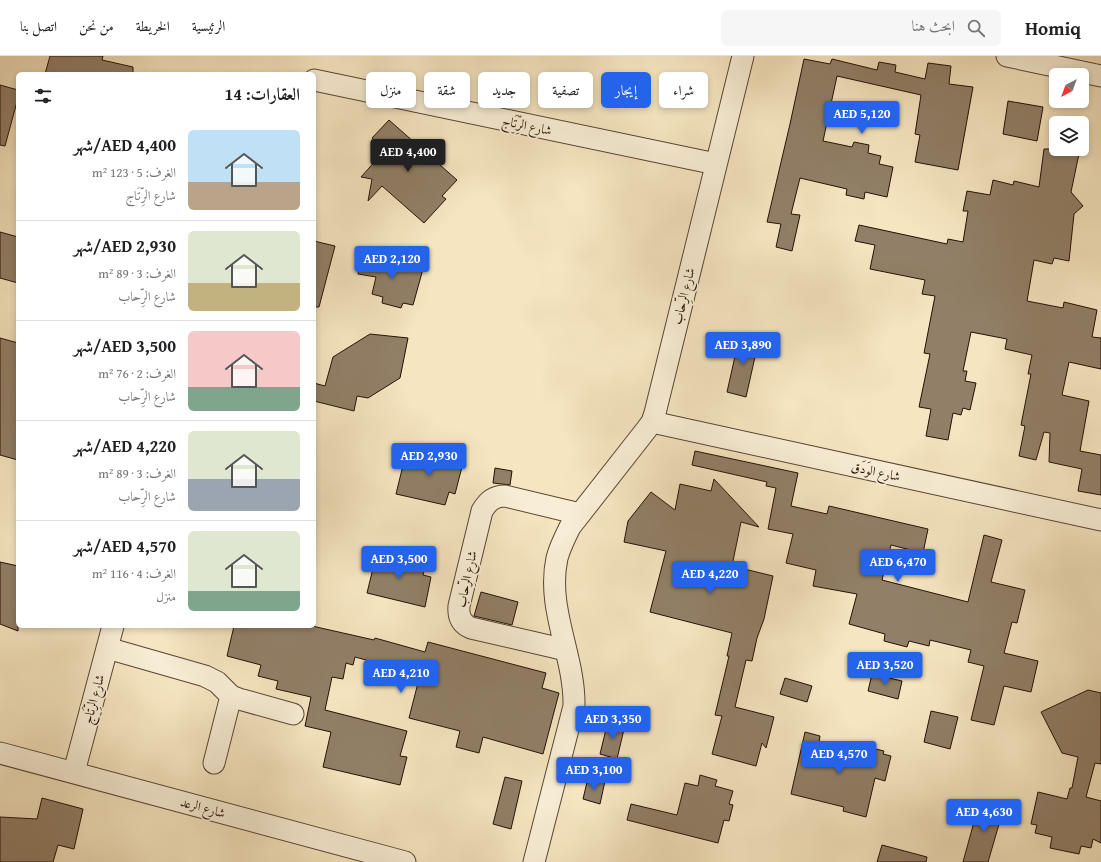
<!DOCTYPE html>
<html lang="ar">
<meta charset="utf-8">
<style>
body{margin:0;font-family:"Gentium Book Plus",Amiri,serif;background:#f6f6f6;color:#202124;direction:rtl;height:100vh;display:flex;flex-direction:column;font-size:15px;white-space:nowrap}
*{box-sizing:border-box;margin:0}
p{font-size:13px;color:#757577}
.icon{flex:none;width:22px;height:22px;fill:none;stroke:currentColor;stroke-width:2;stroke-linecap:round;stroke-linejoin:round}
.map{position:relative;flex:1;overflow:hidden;direction:ltr}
.panel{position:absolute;left:16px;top:16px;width:300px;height:556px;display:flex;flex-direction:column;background:#fff;border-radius:6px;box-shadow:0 2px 6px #0003;direction:rtl}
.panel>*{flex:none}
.hud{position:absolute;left:328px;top:16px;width:380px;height:36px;direction:rtl;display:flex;gap:8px}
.needle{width:26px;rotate:221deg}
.buttons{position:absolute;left:1049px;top:12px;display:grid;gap:8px}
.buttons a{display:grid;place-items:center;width:40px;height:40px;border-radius:6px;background:#fff;box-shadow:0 2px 6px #0003;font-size:20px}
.price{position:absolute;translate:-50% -34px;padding:0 9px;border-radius:4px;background:#2563eb;color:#fff;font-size:13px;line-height:26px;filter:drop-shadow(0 1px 2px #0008)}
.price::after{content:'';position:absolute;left:50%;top:24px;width:12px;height:9px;margin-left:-6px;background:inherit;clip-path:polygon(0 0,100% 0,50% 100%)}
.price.on{background:#222;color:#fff}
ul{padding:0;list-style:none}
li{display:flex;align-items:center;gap:12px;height:100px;padding:0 16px}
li+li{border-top:1px solid #e0e0e0}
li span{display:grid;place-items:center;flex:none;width:112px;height:80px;border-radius:6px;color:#555}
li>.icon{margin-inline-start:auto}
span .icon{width:48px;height:48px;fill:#fffc;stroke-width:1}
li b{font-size:17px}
h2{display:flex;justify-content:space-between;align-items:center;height:48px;padding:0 16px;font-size:17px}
.chip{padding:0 14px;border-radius:6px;background:#fff;box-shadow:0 2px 6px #0003;font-size:14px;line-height:36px}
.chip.on{background:#2563eb;color:#fff}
header{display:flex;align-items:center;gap:24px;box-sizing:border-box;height:56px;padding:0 20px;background:#fff;border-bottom:1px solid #e0e0e0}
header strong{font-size:19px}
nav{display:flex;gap:22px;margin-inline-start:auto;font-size:14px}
.search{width:280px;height:36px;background:#f6f6f6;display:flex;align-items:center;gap:10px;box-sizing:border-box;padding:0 14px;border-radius:6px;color:#757577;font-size:15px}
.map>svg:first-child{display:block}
</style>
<header>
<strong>Homiq</strong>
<div class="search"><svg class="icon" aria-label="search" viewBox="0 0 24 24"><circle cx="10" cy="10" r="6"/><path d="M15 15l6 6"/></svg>ابحث هنا</div>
<nav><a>الرئيسية</a><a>الخريطة</a><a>من نحن</a><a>اتصل بنا</a></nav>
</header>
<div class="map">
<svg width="1101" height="806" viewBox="0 0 1101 806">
<rect width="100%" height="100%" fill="#f5e5c0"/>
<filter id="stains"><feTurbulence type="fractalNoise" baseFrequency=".005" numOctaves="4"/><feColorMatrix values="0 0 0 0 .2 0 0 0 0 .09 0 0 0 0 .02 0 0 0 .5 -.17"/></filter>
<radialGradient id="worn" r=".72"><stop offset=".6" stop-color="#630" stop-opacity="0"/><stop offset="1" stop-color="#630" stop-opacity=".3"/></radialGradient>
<!-- building -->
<path fill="#917f67" stroke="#251007" d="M 50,0 L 103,0 L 102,4 L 133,11 L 133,18 L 45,18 Z
M 804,3 L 830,8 L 832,3 L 877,14 L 879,6 L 896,9 L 895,16 L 925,23 L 928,7 L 951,10 L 949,28 L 973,31 L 958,114 L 915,106 L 920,79 L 915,78 L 921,39 L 837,20 L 823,85 L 852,91 L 854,86 L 869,89 L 868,97 L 881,100 L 879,108 L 893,111 L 887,141 L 865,136 L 864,143 L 846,139 L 847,133 L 800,122 L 791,158 L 800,159 L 792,195 L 776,191 L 781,168 L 767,166 L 790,68 Z
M 0,29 L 18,34 L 18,42 L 5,90 L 0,89 Z
M 1008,45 L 1043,51 L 1037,85 L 1003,78 Z
M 389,64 L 457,124 L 442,140 L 446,143 L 424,167 L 382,130 L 368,145 L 372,123 L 361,121 L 385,94 L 372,82 Z
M 1044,93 L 1080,93 L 1071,136 L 1083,150 L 1074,158 L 1069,205 L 1054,202 L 1052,208 L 1034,204 L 1027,245 L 1063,252 L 1064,246 L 1097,254 L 1092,281 L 1101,282 L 1101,313 L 1069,306 L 1062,339 L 1089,345 L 1080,395 L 1101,399 L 1101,439 L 1078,435 L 1082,413 L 1049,406 L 1050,377 L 1044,376 L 1036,404 L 1019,400 L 1025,370 L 1021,369 L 1031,318 L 1028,318 L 1032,299 L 1005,293 L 1007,283 L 971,276 L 963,315 L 967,315 L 965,325 L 976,327 L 970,354 L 963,352 L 961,359 L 953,357 L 948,384 L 926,380 L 931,353 L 919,351 L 930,298 L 924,297 L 935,240 L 922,238 L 925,224 L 870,213 L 875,189 L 855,185 L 859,169 L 947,188 L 948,183 L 963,186 L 968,155 L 963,155 L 967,135 L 990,139 L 993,124 L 1013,129 L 1014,125 L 1039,131 Z
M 0,176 L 18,181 L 18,227 L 0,222 Z
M 314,185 L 335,190 L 319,251 L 314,251 Z
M 360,201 L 380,204 L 381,202 L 423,213 L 413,249 L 403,247 L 401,252 L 382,247 L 383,241 L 372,238 L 376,221 L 358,218 Z
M 370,278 L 408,282 L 400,322 L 368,342 L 357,340 L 354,355 L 314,345 L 314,327 L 325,330 L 333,301 Z
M 740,278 L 759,283 L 746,341 L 727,336 Z
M 0,282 L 18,287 L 18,404 L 0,399 Z
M 407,393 L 463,407 L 455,438 L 449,436 L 445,449 L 396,438 Z
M 695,395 L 798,417 L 791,450 L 827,458 L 829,450 L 928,473 L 923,497 L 891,489 L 882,524 L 968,546 L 984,479 L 1002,484 L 991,526 L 1025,534 L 1017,567 L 1012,566 L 1004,597 L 1038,605 L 1031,636 L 1004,630 L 994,669 L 971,664 L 984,610 L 968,606 L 971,594 L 930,584 L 929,590 L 909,585 L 907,591 L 884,585 L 885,578 L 849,568 L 857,538 L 813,530 L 816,514 L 786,507 L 793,478 L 768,473 L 776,432 L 766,430 L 767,426 L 692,409 Z
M 495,412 L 512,415 L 510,429 L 493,427 Z
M 714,423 L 759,471 L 741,466 L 732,510 L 773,520 L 764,563 L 757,582 L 752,605 L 746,604 L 735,651 L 774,661 L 766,692 L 762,687 L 756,710 L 712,698 L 722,660 L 715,659 L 729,600 L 727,600 L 732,577 L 650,556 L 666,495 L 624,486 L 628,465 L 651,436 L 675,454 L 680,428 L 711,435 Z
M 377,496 L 426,508 L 423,519 L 431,521 L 425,551 L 367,537 Z
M 0,506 L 18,510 L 18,575 L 0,568 Z
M 481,536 L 518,546 L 512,569 L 474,560 Z
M 234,570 L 312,570 L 374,584 L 375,582 L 425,596 L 428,586 L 546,617 L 542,632 L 559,637 L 543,698 L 483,681 L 479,697 L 456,691 L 460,675 L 409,662 L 420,619 L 355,601 L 353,609 L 346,607 L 343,623 L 332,621 L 325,654 L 407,675 L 400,700 L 407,701 L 400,729 L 323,711 L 331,676 L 305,670 L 311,641 L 276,633 L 278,625 L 258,620 L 261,609 L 227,600 Z
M 872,618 L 902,625 L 898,643 L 868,635 Z
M 785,622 L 812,630 L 807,646 L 780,638 Z
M 1088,634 L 1101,637 L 1101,708 L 1095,707 L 1086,741 L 1101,745 L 1101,787 L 1093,783 L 1091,792 L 1081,790 L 1079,798 L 1050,792 L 1052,781 L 1035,777 L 1037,769 L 1031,768 L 1038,736 L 1067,743 L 1070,732 L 1072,732 L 1078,701 L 1062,697 L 1041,656 Z
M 931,655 L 958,661 L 950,693 L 924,686 Z
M 608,665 L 625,669 L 617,703 L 600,698 Z
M 805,676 L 820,680 L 818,692 L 848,699 L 851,687 L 884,695 L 883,698 L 891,700 L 885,725 L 875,722 L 866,761 L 843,755 L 844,751 L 791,738 Z
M 700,719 L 717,724 L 715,730 L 733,735 L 729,748 L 733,749 L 729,765 L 724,764 L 718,787 L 627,764 L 631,748 L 677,759 L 685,727 L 698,730 Z
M 505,721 L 522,725 L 511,773 L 493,768 Z
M 588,722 L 605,725 L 600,748 L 583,743 Z
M 42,742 L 83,753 L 74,793 L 58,789 L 53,806 L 0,806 L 0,761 L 37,763 Z
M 980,744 L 1004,751 L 988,806 L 963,806 Z
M 882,789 L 927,801 L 926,806 L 877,806 Z"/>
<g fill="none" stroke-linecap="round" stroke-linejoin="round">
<defs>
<path id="minor" d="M 1007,0 L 1101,20
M 314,24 L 716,108
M 652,366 L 1101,464
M 107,592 L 205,620 L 217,626 L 231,640 L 239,643 L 293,658
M 566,594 L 471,572 C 462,568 458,561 459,550 L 482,455 C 488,445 494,440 505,440 L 580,458
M 0,697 L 405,806
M 214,707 L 231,640
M 74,716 L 113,570
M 534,806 L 574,650 C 575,600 546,553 557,502 C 560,491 565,481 570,471 L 646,374 L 652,366 L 655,357 L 743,0"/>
</defs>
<!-- minor casing -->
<use href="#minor" stroke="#594535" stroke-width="23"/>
<!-- minor -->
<use href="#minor" stroke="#f8eed6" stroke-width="21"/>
</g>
<g text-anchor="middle" stroke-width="3.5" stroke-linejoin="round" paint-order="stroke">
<!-- street labels -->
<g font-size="13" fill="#251007" stroke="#f8eed6">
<text transform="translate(527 69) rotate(12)" y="5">شارع الرِّتَاج</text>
<text transform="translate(683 240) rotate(-76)" y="5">شارع الرِّحاب</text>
<text transform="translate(876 415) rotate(12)" y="5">شارع الوَدَق</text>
<text transform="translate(466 523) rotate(-78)" y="5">شارع الرِّحاب</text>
<text transform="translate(93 643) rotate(-75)" y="5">شارع الرِّتَاج</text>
<text transform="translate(203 751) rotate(15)" y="5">شارع الرعد</text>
</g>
</g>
<rect width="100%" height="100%" filter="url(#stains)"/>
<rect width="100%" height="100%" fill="url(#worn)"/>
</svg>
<div class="buttons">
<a><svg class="needle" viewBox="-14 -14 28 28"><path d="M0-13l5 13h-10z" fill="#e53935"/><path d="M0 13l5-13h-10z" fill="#757577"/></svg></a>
<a><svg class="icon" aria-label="layers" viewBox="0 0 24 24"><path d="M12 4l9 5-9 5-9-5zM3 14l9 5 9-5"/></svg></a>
</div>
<b class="price" style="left:862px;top:79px">AED 5,120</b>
<b class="price on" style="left:408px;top:117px">AED 4,400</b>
<b class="price" style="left:392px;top:224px">AED 2,120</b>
<b class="price" style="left:743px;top:310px">AED 3,890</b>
<b class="price" style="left:429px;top:421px">AED 2,930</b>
<b class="price" style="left:399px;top:524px">AED 3,500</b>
<b class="price" style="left:898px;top:527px">AED 6,470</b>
<b class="price" style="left:710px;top:539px">AED 4,220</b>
<b class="price" style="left:885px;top:630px">AED 3,520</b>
<b class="price" style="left:401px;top:638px">AED 4,210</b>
<b class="price" style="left:613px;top:684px">AED 3,350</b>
<b class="price" style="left:839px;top:719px">AED 4,570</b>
<b class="price" style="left:594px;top:735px">AED 3,100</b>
<b class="price" style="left:984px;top:777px">AED 4,630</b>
<div class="hud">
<a class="chip">شراء</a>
<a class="chip on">إيجار</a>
<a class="chip">تصفية</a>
<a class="chip">جديد</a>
<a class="chip">شقة</a>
<a class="chip">منزل</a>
</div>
<section class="panel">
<h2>العقارات: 14<svg class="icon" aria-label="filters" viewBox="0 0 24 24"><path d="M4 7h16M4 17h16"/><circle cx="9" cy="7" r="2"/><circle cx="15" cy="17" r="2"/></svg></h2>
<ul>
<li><span style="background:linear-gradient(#bfe0f5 65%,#b9a48a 0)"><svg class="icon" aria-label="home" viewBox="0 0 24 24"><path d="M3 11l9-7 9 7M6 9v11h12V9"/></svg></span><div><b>AED 4,400/شهر</b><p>الغرف: 5 · 123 m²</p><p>شارع الرِّتَاج</p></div></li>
<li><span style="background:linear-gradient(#dfe7d0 65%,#c2b280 0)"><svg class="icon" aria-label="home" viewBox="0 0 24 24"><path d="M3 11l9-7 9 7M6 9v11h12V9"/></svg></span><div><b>AED 2,930/شهر</b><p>الغرف: 3 · 89 m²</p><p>شارع الرِّحاب</p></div></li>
<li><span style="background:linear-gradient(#f6c9c9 70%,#7fa58c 0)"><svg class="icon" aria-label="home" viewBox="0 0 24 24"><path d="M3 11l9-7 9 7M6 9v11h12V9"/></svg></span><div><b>AED 3,500/شهر</b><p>الغرف: 2 · 76 m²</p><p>شارع الرِّحاب</p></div></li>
<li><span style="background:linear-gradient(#dfe7d0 60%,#9aa5b1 0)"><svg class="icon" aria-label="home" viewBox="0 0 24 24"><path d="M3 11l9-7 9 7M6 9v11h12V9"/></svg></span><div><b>AED 4,220/شهر</b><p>الغرف: 3 · 89 m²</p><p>شارع الرِّحاب</p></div></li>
<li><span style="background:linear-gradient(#dfe7d0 75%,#7fa58c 0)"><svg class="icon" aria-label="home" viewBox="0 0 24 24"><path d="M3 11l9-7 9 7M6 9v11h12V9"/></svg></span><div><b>AED 4,570/شهر</b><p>الغرف: 4 · 116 m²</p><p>منزل</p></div></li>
</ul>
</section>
</div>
